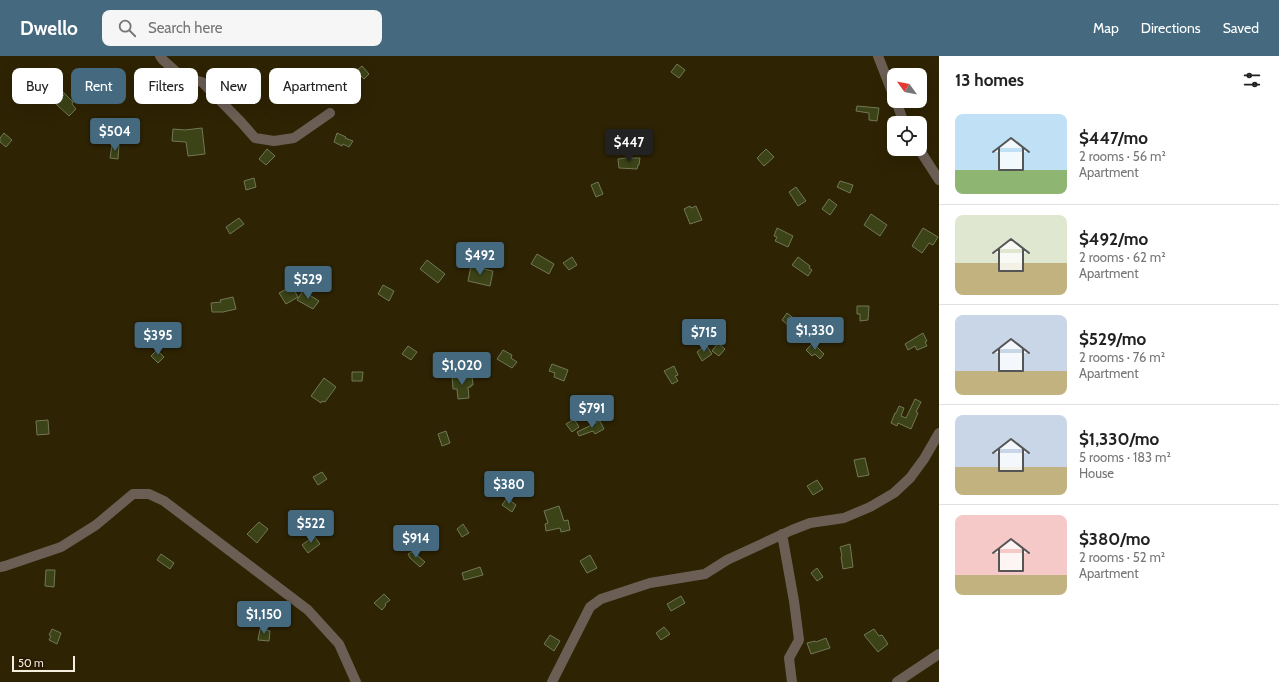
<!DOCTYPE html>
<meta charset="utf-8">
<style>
body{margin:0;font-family:Cabin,sans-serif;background:#f6f6f6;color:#222;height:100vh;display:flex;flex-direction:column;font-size:15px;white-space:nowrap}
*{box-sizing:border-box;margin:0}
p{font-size:13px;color:#767676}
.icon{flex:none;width:22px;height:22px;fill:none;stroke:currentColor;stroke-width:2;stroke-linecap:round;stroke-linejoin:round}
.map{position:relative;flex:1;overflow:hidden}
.panel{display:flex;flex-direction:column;background:#fff;width:340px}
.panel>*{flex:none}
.banner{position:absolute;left:12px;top:12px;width:380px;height:36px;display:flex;gap:8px}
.needle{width:26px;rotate:303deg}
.buttons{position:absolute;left:887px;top:12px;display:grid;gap:8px}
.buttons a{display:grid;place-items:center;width:40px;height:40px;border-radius:8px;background:#fff;box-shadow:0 4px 16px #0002;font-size:20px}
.scale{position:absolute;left:12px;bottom:10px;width:63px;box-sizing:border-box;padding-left:4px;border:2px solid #f6eedd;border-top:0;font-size:11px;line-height:14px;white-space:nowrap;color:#f6eedd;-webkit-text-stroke:3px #251900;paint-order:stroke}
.price{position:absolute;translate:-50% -34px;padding:0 9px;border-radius:4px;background:#456a80;color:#fff;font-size:13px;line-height:26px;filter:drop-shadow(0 1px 2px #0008)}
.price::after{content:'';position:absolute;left:50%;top:24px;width:12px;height:9px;margin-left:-6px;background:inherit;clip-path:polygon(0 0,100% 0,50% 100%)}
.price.selected{background:#222;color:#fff}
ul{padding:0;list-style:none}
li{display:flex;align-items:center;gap:12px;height:100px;padding:0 16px}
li+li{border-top:1px solid #e0e0e0}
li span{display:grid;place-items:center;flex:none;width:112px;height:80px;border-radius:8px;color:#555}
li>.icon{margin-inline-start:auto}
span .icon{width:48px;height:48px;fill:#fffc;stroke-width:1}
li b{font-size:17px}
h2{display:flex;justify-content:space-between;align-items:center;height:48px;padding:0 16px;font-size:17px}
.chip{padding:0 14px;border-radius:8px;background:#fff;box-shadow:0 4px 16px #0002;font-size:14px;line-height:36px}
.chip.selected{background:#456a80;color:#fff}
header{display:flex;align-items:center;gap:24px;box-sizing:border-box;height:56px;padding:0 20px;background:#456a80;color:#fff}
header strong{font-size:19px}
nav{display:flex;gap:22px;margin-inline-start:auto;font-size:14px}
.search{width:280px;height:36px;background:#f6f6f6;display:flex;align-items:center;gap:10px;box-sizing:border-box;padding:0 14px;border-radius:8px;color:#767676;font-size:15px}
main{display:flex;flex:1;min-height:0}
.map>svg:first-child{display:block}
</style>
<header>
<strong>Dwello</strong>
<div class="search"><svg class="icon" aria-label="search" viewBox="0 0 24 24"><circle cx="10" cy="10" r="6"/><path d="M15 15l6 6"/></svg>Search here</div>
<nav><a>Map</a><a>Directions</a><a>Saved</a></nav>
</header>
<main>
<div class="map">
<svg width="939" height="626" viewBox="0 0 939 626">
<rect width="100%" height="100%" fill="#2e2303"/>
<!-- building -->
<path fill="#3c4316" stroke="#717857" d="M 677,8 L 685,14 L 679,22 L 671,16 Z
M 362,10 L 369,18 L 364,23 L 356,15 Z
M 324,18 L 328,26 L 319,32 L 314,23 Z
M 52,27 L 59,29 L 58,31 L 73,46 L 72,48 L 76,53 L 69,60 L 56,48 L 64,39 L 50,34 Z
M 244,28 L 245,39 L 236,39 L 235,29 Z
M 857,50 L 879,52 L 877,65 L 869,64 L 869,57 L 856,55 Z
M 112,66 L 129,66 L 129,74 L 112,74 Z
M 202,72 L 205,98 L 188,100 L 186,86 L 172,85 L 173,73 L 185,74 Z
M 4,77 L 12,84 L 6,91 L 0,86 L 0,82 Z
M 337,77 L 346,81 L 345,82 L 353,85 L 349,91 L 343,88 L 342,90 L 334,86 Z
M 112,89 L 119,89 L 118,103 L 110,102 Z
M 267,93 L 275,100 L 266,109 L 259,103 Z
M 766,93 L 774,101 L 764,110 L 757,102 Z
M 626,102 L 640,102 L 639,109 L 638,109 L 637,113 L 619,112 L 618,103 Z
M 254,122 L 256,131 L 246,134 L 244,125 Z
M 840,125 L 853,129 L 850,137 L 837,131 Z
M 598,126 L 603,138 L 596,141 L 591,129 Z
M 796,131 L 806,145 L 798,150 L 789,136 Z
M 829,143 L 837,149 L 830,159 L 822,153 Z
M 690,150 L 691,152 L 696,150 L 702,164 L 690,168 L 684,153 Z
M 871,158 L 887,169 L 880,180 L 864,169 Z
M 239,162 L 244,168 L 230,178 L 226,171 Z
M 777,172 L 793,180 L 788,191 L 775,185 L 777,181 L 774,180 Z
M 923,172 L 938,181 L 933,189 L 929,187 L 922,197 L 912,190 Z
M 537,198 L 554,208 L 549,218 L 531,208 Z
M 572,201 L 577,209 L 569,214 L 563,207 Z
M 798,201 L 810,210 L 809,212 L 812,214 L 808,220 L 792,209 Z
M 427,204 L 445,218 L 438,227 L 420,213 Z
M 471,210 L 493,215 L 490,230 L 468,225 Z
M 383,229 L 394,235 L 389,245 L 378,238 Z
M 292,230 L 298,241 L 286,248 L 279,237 Z
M 303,235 L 319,245 L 313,253 L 297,244 Z
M 233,241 L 236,253 L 223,256 L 212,256 L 211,247 L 221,246 L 220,244 Z
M 857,250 L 869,250 L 868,264 L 860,265 L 860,258 L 857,258 Z
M 787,257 L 796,264 L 790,271 L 782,264 Z
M 923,277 L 927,285 L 925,286 L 927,290 L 917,294 L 915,290 L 908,294 L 905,288 Z
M 718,287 L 725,293 L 719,300 L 712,295 Z
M 813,287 L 824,298 L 820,303 L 815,298 L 812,300 L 806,294 Z
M 706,289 L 712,298 L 702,305 L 697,296 Z
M 408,290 L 417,296 L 411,304 L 402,298 Z
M 157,294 L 164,301 L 158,307 L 151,300 Z
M 503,294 L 512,299 L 511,302 L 517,306 L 512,312 L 497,303 Z
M 552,308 L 568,314 L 564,325 L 554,321 L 555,317 L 549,315 Z
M 674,310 L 678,319 L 675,320 L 678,325 L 672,328 L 664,315 Z
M 352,316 L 363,316 L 362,325 L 352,325 Z
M 461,319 L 461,322 L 472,320 L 473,329 L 471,329 L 471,331 L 468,331 L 469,342 L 458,343 L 457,333 L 453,333 L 452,320 Z
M 324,322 L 336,331 L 325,346 L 322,345 L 321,347 L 311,340 Z
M 915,343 L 921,346 L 916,356 L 918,357 L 911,373 L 898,367 L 897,370 L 891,367 L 895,357 L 896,357 L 899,350 L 904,352 L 901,360 L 906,362 Z
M 574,363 L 579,371 L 572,376 L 566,368 Z
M 48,364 L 49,378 L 37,379 L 36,365 Z
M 600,365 L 604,373 L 595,378 L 593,375 L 579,380 L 577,376 Z
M 446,375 L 450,387 L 442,390 L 438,378 Z
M 865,402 L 869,419 L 858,421 L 854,404 Z
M 322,416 L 327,423 L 318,429 L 313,421 Z
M 817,424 L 823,433 L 813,439 L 807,430 Z
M 507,442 L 516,449 L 512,456 L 502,449 Z
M 559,450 L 564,465 L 568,464 L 570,474 L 561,476 L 560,472 L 546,475 L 545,468 L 548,467 L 544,455 Z
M 259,466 L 268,473 L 257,487 L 247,478 Z
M 463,468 L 469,477 L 462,481 L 457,473 Z
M 314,480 L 320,488 L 308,497 L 302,489 Z
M 850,488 L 853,511 L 843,513 L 841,501 L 842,500 L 840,491 Z
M 415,494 L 418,500 L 425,506 L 420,511 L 410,502 L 408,498 Z
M 161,498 L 174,507 L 170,513 L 157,504 Z
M 590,499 L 597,512 L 587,517 L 580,505 Z
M 480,511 L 483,519 L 464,524 L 462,517 Z
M 817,512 L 823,521 L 817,525 L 811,517 Z
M 46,514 L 55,514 L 54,531 L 45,530 Z
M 384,538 L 390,544 L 385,548 L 386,549 L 382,554 L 374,547 Z
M 681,540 L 685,547 L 671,555 L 667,548 Z
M 664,571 L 670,578 L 661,584 L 656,577 Z
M 52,573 L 61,577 L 57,588 L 49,584 L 51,580 L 49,579 Z
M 260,573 L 270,575 L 269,585 L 258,584 Z
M 874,573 L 879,580 L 882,579 L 888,588 L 878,596 L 864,579 Z
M 550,579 L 560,585 L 554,595 L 544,588 Z
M 826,582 L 830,592 L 811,598 L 807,587 L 815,585 L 816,586 Z"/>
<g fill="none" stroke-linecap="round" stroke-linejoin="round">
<!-- minor -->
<path stroke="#6b5f55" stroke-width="10" d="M 160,0 L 163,4 L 182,21 L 202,26 L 241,66 L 255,82 L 274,85 L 294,82 L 330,57
M 878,0 L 894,41
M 896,45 L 904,67
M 919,93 L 939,124
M 782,478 L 794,545 L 799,584 L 789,602 L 792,626
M 0,511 L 5,510 L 61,491 L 96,469 L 133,438 L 149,438 L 164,445 L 308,554 L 339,588 L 356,626
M 552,626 L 590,551 L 601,543 L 650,527 L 705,518 L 727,504 L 792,474 L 810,467 L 844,462 L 870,451 L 894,437 L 910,422 L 924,403 L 939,377
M 897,626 L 939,598"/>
</g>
</svg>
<div class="buttons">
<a><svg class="needle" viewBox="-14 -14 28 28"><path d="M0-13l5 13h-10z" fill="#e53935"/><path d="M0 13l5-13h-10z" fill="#767676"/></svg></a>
<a><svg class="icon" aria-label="locate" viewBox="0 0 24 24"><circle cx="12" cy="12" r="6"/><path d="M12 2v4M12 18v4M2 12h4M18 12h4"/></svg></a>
</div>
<div class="scale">50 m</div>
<b class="price" style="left:115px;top:96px">$504</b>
<b class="price selected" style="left:629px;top:107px">$447</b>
<b class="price" style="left:480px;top:220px">$492</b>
<b class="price" style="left:308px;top:244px">$529</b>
<b class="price" style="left:815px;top:295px">$1,330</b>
<b class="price" style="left:704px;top:297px">$715</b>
<b class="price" style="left:158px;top:300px">$395</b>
<b class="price" style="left:462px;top:330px">$1,020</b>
<b class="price" style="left:592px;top:373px">$791</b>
<b class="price" style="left:509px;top:449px">$380</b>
<b class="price" style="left:311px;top:488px">$522</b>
<b class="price" style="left:416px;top:503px">$914</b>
<b class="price" style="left:264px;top:579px">$1,150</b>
<div class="banner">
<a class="chip">Buy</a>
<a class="chip selected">Rent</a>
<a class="chip">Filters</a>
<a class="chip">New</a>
<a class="chip">Apartment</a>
</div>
</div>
<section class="panel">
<h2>13 homes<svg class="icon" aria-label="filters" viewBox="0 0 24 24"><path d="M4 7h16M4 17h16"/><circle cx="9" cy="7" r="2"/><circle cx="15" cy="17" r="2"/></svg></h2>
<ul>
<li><span style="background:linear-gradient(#bfe0f5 70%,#8fb573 0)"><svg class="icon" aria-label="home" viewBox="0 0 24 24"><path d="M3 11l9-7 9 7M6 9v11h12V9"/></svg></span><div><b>$447/mo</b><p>2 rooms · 56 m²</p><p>Apartment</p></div></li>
<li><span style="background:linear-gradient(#dfe7d0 60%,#c2b280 0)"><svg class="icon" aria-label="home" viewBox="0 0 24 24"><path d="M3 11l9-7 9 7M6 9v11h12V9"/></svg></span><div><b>$492/mo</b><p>2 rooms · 62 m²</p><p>Apartment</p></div></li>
<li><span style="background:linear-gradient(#c9d6e8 70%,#c2b280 0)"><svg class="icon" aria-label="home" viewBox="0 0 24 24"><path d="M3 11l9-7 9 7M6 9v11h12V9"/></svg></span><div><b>$529/mo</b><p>2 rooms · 76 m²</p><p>Apartment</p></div></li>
<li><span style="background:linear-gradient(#c9d6e8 65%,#c2b280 0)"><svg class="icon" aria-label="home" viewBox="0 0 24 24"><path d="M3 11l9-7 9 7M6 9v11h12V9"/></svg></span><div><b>$1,330/mo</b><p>5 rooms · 183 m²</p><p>House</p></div></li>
<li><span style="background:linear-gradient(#f6c9c9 75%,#c2b280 0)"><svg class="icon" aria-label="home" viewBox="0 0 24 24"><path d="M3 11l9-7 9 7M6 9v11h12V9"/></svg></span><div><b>$380/mo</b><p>2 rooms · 52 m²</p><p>Apartment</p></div></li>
</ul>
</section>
</main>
